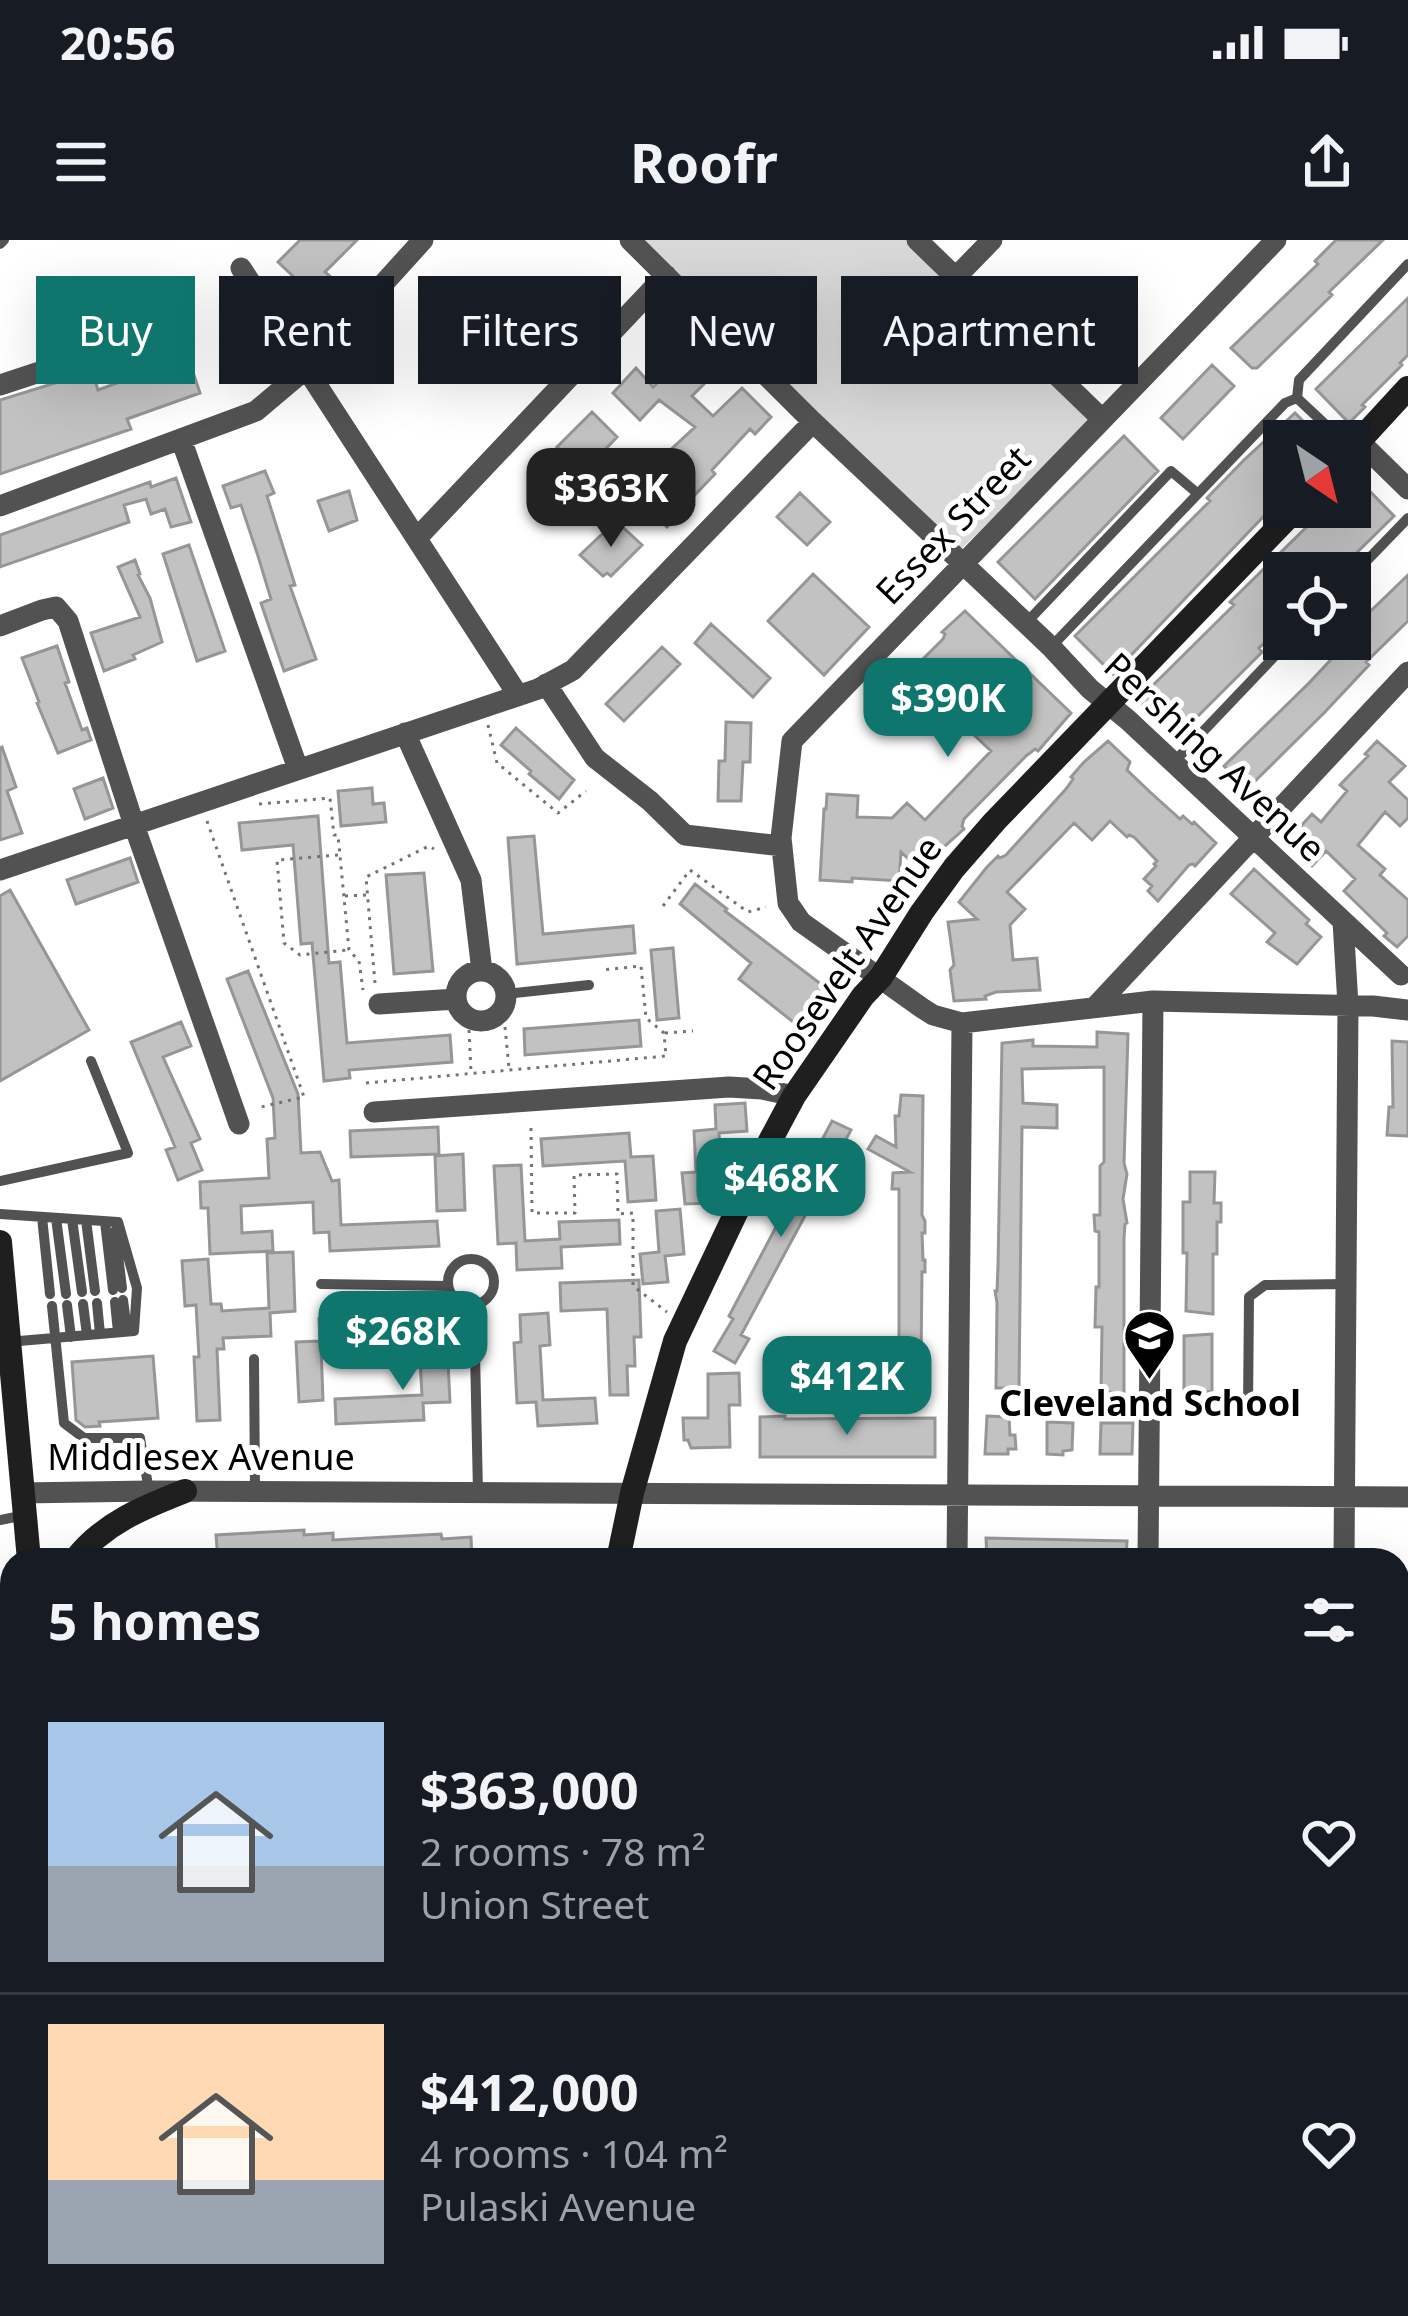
<!DOCTYPE html>
<meta charset="utf-8">
<style>
body{margin:0;font-family:"Noto Sans",sans-serif;background:#242831;color:#f1f3f6;height:100vh;display:flex;flex-direction:column;font-size:45px;white-space:nowrap}
*{box-sizing:border-box;margin:0}
p{font-size:39px;color:#9ea1a6}
.icon{flex:none;width:66px;height:66px;fill:none;stroke:currentColor;stroke-width:2;stroke-linecap:round;stroke-linejoin:round}
.map{position:relative;flex:1;overflow:hidden}
.side{position:absolute;left:0px;top:1308px;width:1410px;height:768px;display:flex;flex-direction:column;background:#171b24;border-radius:36px 36px 0 0;box-shadow:0 12px 48px #0002}
.side>*{flex:none}
.guide{position:absolute;left:36px;top:36px;width:1338px;height:108px;display:flex;gap:24px}
.needle{width:78px;rotate:145deg}
.controls{position:absolute;left:1263px;top:180px;display:grid;gap:24px}
.controls a{display:grid;place-items:center;width:108px;height:108px;border-radius:0px;background:#171b24;box-shadow:0 12px 48px #0002;font-size:60px}
.price{position:absolute;translate:-50% -102px;padding:0 27px;border-radius:24px;background:#0f766e;color:#fff;font-size:39px;line-height:78px;filter:drop-shadow(0 3px 6px #0008)}
.price::after{content:'';position:absolute;left:50%;top:72px;width:36px;height:27px;margin-left:-18px;background:inherit;clip-path:polygon(0 0,100% 0,50% 100%)}
.price.current{background:#222;color:#fff}
ul{padding:0;list-style:none}
li{display:flex;align-items:center;gap:36px;height:300px;padding:0 48px}
li+li{border-top:3px solid #363941}
li span{display:grid;place-items:center;flex:none;width:336px;height:240px;border-radius:0px;color:#555}
li>.icon{margin-inline-start:auto}
span .icon{width:144px;height:144px;fill:#fffc;stroke-width:1}
li b{font-size:51px}
h2{display:flex;justify-content:space-between;align-items:center;height:144px;padding:0 48px;font-size:51px}
.chip{padding:0 42px;border-radius:0px;background:#171b24;box-shadow:0 12px 48px #0002;font-size:42px;line-height:108px}
.chip.current{background:#0f766e;color:#fff}
.status{display:flex;justify-content:space-between;align-items:center;height:84px;padding:0 60px;background:#171b24;direction:ltr}
.status svg{height:33px;fill:currentColor}
header{display:flex;justify-content:space-between;align-items:center;height:156px;padding:0 48px;background:#171b24;font-size:54px;font-weight:700}
.map>svg:first-child{display:block}
</style>
<div class="status"><b>20:56</b><svg viewBox="0 0 49 12"><path d="M0 12V9h3v3zM5 12V6h3v6zM10 12V3h3v9zM15 12V0h3v12zM26 1h20v11H26zM47 4h2v5h-2z"/></svg></div>
<header><svg class="icon" aria-label="menu" viewBox="0 0 24 24"><path d="M4 6h16M4 12h16M4 18h16"/></svg>Roofr<svg class="icon" aria-label="share" viewBox="0 0 24 24"><path d="M12 15V3M7 8l5-5 5 5M5 13v7h14v-7"/></svg></header>
<div class="map">
<svg width="1408" height="2076" viewBox="0 0 1408 2076">
<rect width="100%" height="100%" fill="#fff"/>
<!-- green -->
<path fill="#d9d9d9" d="M 627,0 L 922,0 L 1101,174 L 953,317 Z"/>
<!-- building -->
<path fill="#c2c2c2" stroke="#969696" stroke-width="3" d="M 300,0 L 357,0 L 325,32 L 332,38 L 314,56 L 278,22 Z
M 1336,0 L 1383,0 L 1329,52 L 1332,55 L 1257,128 L 1252,128 L 1231,108 L 1318,24 L 1315,21 Z
M 552,46 L 577,71 L 525,126 L 499,101 Z
M 1408,58 L 1408,115 L 1400,123 L 1402,125 L 1362,165 L 1365,167 L 1349,183 L 1316,149 Z
M 687,114 L 711,137 L 692,156 L 713,176 L 742,148 L 771,177 L 755,194 L 750,189 L 712,230 L 715,234 L 690,260 L 694,265 L 684,276 L 681,272 L 667,287 L 652,273 L 666,257 L 663,253 L 684,231 L 666,214 L 695,187 L 659,160 L 640,180 L 613,153 L 636,128 L 653,147 Z
M 188,117 L 200,153 L 127,179 L 131,189 L 0,234 L 0,160 L 71,138 L 73,142 L 93,134 L 98,150 Z
M 1212,125 L 1234,146 L 1183,199 L 1161,178 Z
M 592,172 L 617,197 L 584,232 L 557,207 Z
M 1295,173 L 1323,201 L 1284,201 L 1284,255 L 1113,434 L 1075,396 L 1210,261 L 1207,258 L 1244,220 Z
M 1124,196 L 1158,231 L 1035,359 L 998,322 Z
M 265,231 L 274,253 L 267,256 L 295,345 L 290,346 L 316,419 L 284,431 L 261,363 L 271,359 L 258,316 L 241,265 L 231,268 L 223,246 Z
M 1350,231 L 1394,276 L 1336,333 L 1284,333 L 1284,384 L 1259,408 L 1262,412 L 1176,498 L 1138,460 L 1234,365 L 1230,362 L 1327,267 L 1350,267 Z
M 176,238 L 191,282 L 171,287 L 165,269 L 151,274 L 146,259 L 124,265 L 129,282 L 0,327 L 0,295 L 150,242 L 151,247 Z
M 349,251 L 357,280 L 329,291 L 318,261 Z
M 800,253 L 830,282 L 807,305 L 777,277 Z
M 616,281 L 642,305 L 611,336 L 607,333 L 603,336 L 580,315 Z
M 189,305 L 225,411 L 197,421 L 163,314 Z
M 135,320 L 140,334 L 138,335 L 150,358 L 162,402 L 133,415 L 135,419 L 104,431 L 91,393 L 140,377 L 118,327 Z
M 813,334 L 869,387 L 824,435 L 768,381 Z
M 1408,335 L 1408,381 L 1366,422 L 1369,425 L 1324,473 L 1247,549 L 1224,526 L 1309,443 L 1354,395 L 1350,391 Z
M 965,371 L 1071,473 L 1038,511 L 1035,509 L 1026,516 L 964,579 L 962,586 L 964,589 L 919,629 L 901,612 L 899,641 L 852,638 L 852,642 L 820,640 L 824,569 L 826,569 L 827,554 L 858,556 L 857,577 L 892,578 L 907,563 L 925,580 L 991,511 L 972,493 L 991,474 L 948,433 L 944,431 L 932,443 L 915,427 L 943,399 L 945,394 L 942,392 Z
M 711,384 L 770,438 L 753,457 L 695,403 Z
M 57,406 L 69,442 L 65,443 L 82,490 L 87,488 L 91,500 L 58,513 L 37,463 L 39,462 L 22,418 Z
M 662,407 L 680,424 L 624,481 L 606,464 Z
M 726,482 L 751,483 L 750,522 L 743,522 L 741,561 L 718,561 L 719,521 L 725,521 Z
M 516,488 L 574,540 L 559,559 L 529,534 L 531,531 L 501,505 Z
M 1108,501 L 1130,522 L 1127,530 L 1150,552 L 1180,579 L 1183,576 L 1192,584 L 1194,582 L 1216,603 L 1195,626 L 1193,624 L 1189,625 L 1158,661 L 1148,651 L 1152,646 L 1144,639 L 1156,626 L 1154,624 L 1157,621 L 1134,597 L 1129,595 L 1127,597 L 1110,581 L 1092,600 L 1074,583 L 1007,652 L 1025,669 L 1010,685 L 1013,720 L 1037,718 L 1040,750 L 996,752 L 985,756 L 986,759 L 954,761 L 950,730 L 954,725 L 948,682 L 977,679 L 959,662 L 987,627 L 998,616 L 1000,618 L 1006,615 L 1066,549 L 1073,539 L 1071,537 L 1084,522 Z
M 1377,501 L 1405,526 L 1389,542 L 1408,560 L 1408,578 L 1400,586 L 1385,572 L 1358,605 L 1385,629 L 1380,635 L 1408,660 L 1408,696 L 1397,707 L 1384,696 L 1387,693 L 1344,651 L 1355,639 L 1326,611 L 1312,626 L 1286,602 L 1312,574 L 1321,582 L 1347,551 L 1340,545 L 1368,516 L 1365,514 Z
M 2,507 L 16,547 L 7,551 L 22,593 L 0,600 L 0,508 Z
M 103,538 L 113,568 L 85,579 L 74,549 Z
M 372,548 L 373,564 L 384,563 L 386,582 L 341,586 L 338,551 Z
M 318,576 L 329,723 L 340,722 L 347,803 L 450,795 L 452,822 L 349,830 L 350,838 L 324,841 L 312,703 L 301,704 L 293,605 L 242,610 L 239,583 Z
M 534,596 L 543,694 L 633,686 L 635,713 L 517,724 L 508,598 Z
M 130,618 L 138,642 L 76,664 L 67,640 Z
M 1254,629 L 1309,680 L 1306,684 L 1321,697 L 1297,724 L 1267,702 L 1275,693 L 1231,654 Z
M 424,633 L 433,731 L 394,734 L 386,635 Z
M 695,644 L 727,669 L 725,671 L 826,748 L 797,785 L 739,739 L 751,723 L 680,664 Z
M 10,650 L 89,790 L 0,841 L 0,656 Z
M 673,708 L 679,778 L 657,780 L 651,710 Z
M 248,731 L 298,854 L 301,913 L 320,912 L 332,941 L 339,940 L 341,985 L 437,981 L 439,1006 L 330,1011 L 329,992 L 314,993 L 313,962 L 241,966 L 242,993 L 272,991 L 273,1011 L 210,1014 L 208,968 L 201,968 L 200,942 L 269,938 L 267,899 L 275,898 L 273,858 L 227,739 Z
M 639,780 L 641,806 L 525,815 L 524,789 Z
M 181,782 L 191,806 L 163,817 L 200,899 L 191,903 L 202,930 L 178,940 L 166,910 L 175,907 L 131,802 Z
M 1097,792 L 1128,794 L 1124,923 L 1127,934 L 1123,959 L 1127,983 L 1125,984 L 1124,998 L 1124,1153 L 1101,1152 L 1102,1087 L 1095,1087 L 1096,1047 L 1099,1047 L 1099,992 L 1095,991 L 1094,975 L 1100,975 L 1100,926 L 1104,922 L 1104,827 L 1022,829 L 1023,863 L 1057,865 L 1057,888 L 1022,887 L 1019,1148 L 996,1148 L 997,1063 L 995,1051 L 997,1051 L 998,1026 L 1002,803 L 1033,800 L 1033,806 L 1097,807 Z
M 1392,801 L 1408,802 L 1408,896 L 1387,895 L 1389,867 L 1393,867 Z
M 901,855 L 923,856 L 922,975 L 925,981 L 925,993 L 922,993 L 923,1020 L 925,1020 L 925,1032 L 922,1032 L 921,1124 L 889,1123 L 889,1107 L 894,1106 L 895,1100 L 899,1100 L 899,949 L 892,949 L 893,933 L 910,932 L 868,909 L 876,896 L 896,907 L 895,876 L 899,876 Z
M 745,863 L 747,891 L 719,893 L 721,934 L 707,935 L 709,963 L 685,964 L 682,933 L 696,932 L 694,891 L 716,889 L 715,865 Z
M 832,881 L 851,890 L 741,1095 L 749,1099 L 735,1123 L 714,1111 L 733,1079 L 729,1076 Z
M 438,887 L 439,914 L 351,917 L 350,891 Z
M 629,893 L 631,917 L 653,916 L 656,960 L 628,962 L 625,921 L 543,926 L 541,899 Z
M 463,914 L 465,970 L 437,971 L 435,916 Z
M 521,925 L 525,1001 L 560,999 L 559,982 L 619,980 L 620,1004 L 561,1007 L 562,1028 L 517,1030 L 516,1003 L 498,1004 L 494,926 Z
M 1190,932 L 1215,932 L 1214,963 L 1221,963 L 1221,982 L 1217,982 L 1217,1014 L 1213,1014 L 1213,1074 L 1186,1071 L 1187,1013 L 1183,1013 L 1183,962 L 1190,962 Z
M 680,969 L 684,1014 L 665,1016 L 668,1042 L 643,1044 L 640,1014 L 659,1012 L 656,971 Z
M 293,1012 L 295,1071 L 270,1073 L 271,1096 L 223,1098 L 224,1109 L 217,1109 L 220,1180 L 197,1181 L 194,1117 L 199,1117 L 196,1065 L 185,1066 L 182,1021 L 208,1019 L 211,1064 L 221,1064 L 222,1071 L 269,1068 L 267,1013 Z
M 639,1040 L 641,1097 L 634,1097 L 635,1126 L 627,1126 L 628,1155 L 610,1155 L 607,1069 L 561,1071 L 560,1043 Z
M 548,1073 L 550,1105 L 540,1106 L 543,1160 L 595,1158 L 597,1183 L 538,1186 L 536,1162 L 517,1163 L 514,1103 L 521,1102 L 520,1075 Z
M 401,1075 L 402,1103 L 321,1107 L 323,1160 L 299,1162 L 296,1102 L 320,1101 L 319,1079 Z
M 1212,1094 L 1212,1152 L 1184,1150 L 1184,1096 Z
M 447,1102 L 450,1162 L 423,1163 L 424,1180 L 336,1184 L 335,1159 L 422,1155 L 419,1103 Z
M 153,1116 L 158,1178 L 99,1182 L 100,1186 L 85,1187 L 76,1180 L 72,1122 Z
M 739,1133 L 740,1165 L 729,1165 L 730,1207 L 691,1208 L 688,1200 L 684,1200 L 683,1178 L 708,1178 L 708,1134 Z
M 785,1176 L 785,1179 L 935,1178 L 935,1217 L 760,1217 L 760,1177 Z
M 987,1176 L 1009,1177 L 1010,1195 L 1015,1195 L 1016,1209 L 1008,1209 L 1008,1214 L 985,1214 Z
M 1047,1182 L 1073,1183 L 1072,1210 L 1063,1211 L 1063,1215 L 1047,1214 Z
M 1101,1183 L 1133,1183 L 1132,1214 L 1100,1214 Z
M 304,1290 L 304,1295 L 333,1293 L 333,1300 L 441,1294 L 442,1299 L 471,1297 L 472,1320 L 218,1320 L 216,1295 Z
M 986,1298 L 1127,1301 L 1126,1320 L 987,1319 Z"/>
<g fill="none" stroke-linecap="round" stroke-linejoin="round">
<!-- path -->
<path stroke="#747474" stroke-width="3" stroke-dasharray="3 6" stroke-linecap="butt" d="M 488,485 L 497,523 L 558,573 L 586,551
M 259,564 L 330,558 L 334,595 L 338,595 L 349,710 L 359,721 L 363,750
M 207,581 L 304,857 L 261,867
M 338,615 L 277,620 L 284,703 L 300,715 L 347,710
M 345,656 L 366,655
M 663,666 L 690,630 L 748,672 L 766,667
M 375,743 L 366,637 L 429,606 L 434,609
M 505,787 L 509,828
M 469,790 L 471,832
M 665,793 L 693,791
M 366,843 L 666,816 L 664,793 L 646,778 L 641,726 L 602,730
M 531,888 L 532,973 L 575,973 L 574,935 L 617,934 L 618,974 L 633,973 L 633,1046 L 667,1072"/>
<!-- lane -->
<path stroke="#525252" stroke-width="10" d="M 0,4 L 4,0
M 1343,201 L 1297,158 L 1299,140 L 1408,24
M 1350,338 L 1408,278
M 1026,383 L 1171,231 L 1197,253
M 1051,407 L 1285,163 L 1297,158
M 1173,523 L 1291,399
M 506,754 L 589,745
M 0,941 L 128,913 L 91,821
M 0,974 L 118,982 L 137,1048 L 134,1091 L 8,1102
M 42,977 L 50,1054
M 56,978 L 66,1054
M 72,979 L 82,1052
M 86,980 L 95,1051
M 105,982 L 113,1050
M 115,991 L 122,1048
M448 1042a23 23 0 1 1 46 0a23 23 0 1 1-46 0Z
M 321,1044 L 448,1046
M 123,1060 L 127,1091
M 115,1062 L 118,1092
M 97,1063 L 100,1094
M 83,1064 L 87,1095
M 67,1065 L 71,1097
M 474,1065 L 478,1253
M 52,1066 L 64,1183 L 84,1198 L 140,1198 L 149,1251
M 254,1119 L 255,1251
M 1248,1170 L 1249,1057 L 1265,1045 L 1346,1044
M 0,1280 L 25,1275
M 0,1789 L 12,1785
M 0,1827 L 12,1822
M 1316,2064 L 1316,2076
M 570,2076 L 571,2064"/>
<!-- street -->
<path stroke="#525252" stroke-width="21" d="M 630,0 L 813,182 L 1051,407 L 1090,449 L 1128,480 L 1343,681 L 1348,765 L 1344,1320
M 917,0 L 1102,179
M 1276,0 L 792,501 L 781,598 L 788,663 L 801,682 L 922,768 L 933,775 L 962,783 L 1153,761 L 1373,766 L 1408,770
M 241,28 L 518,455
M 956,37 L 992,0
M 0,145 L 100,112
M 181,199 L 298,529
M 1359,201 L 1408,249
M 0,266 L 256,171 L 307,128 L 423,0
M 417,298 L 666,35
M 0,386 L 42,370 L 56,367 L 68,381 L 134,585 L 239,884
M 546,444 L 595,518 L 650,561 L 685,595 L 782,606
M 405,493 L 471,640 L 482,731
M 0,630 L 538,449 L 573,430 L 813,182
M 1343,681 L 1401,735
M456 756a25 25 0 1 1 50 0a25 25 0 1 1-50 0Z
M 379,764 L 456,759
M 1095,767 L 1408,432
M 374,872 L 729,847 L 762,849 L 794,856
M 22,1253 L 149,1251 L 1408,1257
M 957,1320 L 962,783
M 1148,1320 L 1153,761
M 199,2064 L 200,2076
M 309,2064 L 366,2076 L 369,2064
M 1149,2064 L 1149,2076
M 656,2076 L 659,2064
M 854,2076 L 856,2064
M 1342,2076 L 1342,2064"/>
<!-- secondary -->
<path stroke="#1f1f1f" stroke-width="24" d="M 1350,211 L 1408,148
M 0,1002 L 29,1320
M 75,1320 C 102,1284 144,1267 185,1251
M 618,1320 L 632,1253 L 675,1101 L 771,899 L 794,856 L 863,756 L 881,737 L 922,672 L 954,628 L 995,581 L 1298,267
M 1398,1556 L 1408,1556
M 1398,1587 L 1408,1588
M 91,2064 L 92,2076
M 457,2076 L 459,2064"/>
</g>
<!-- icons -->
<defs>
<symbol id="school-pin" viewBox="-11 -11 22 30"><path d="M0 17L-7.5 6A9.5 9.5 0 1 1 7.5 6Z" fill="#000" stroke="#fff"/><path d="M0-5L7-2L0 1L-7-2ZM-4 1L0 2.5L4 1V4Q0 6-4 4Z" fill="#fff"/></symbol>
</defs>
<g fill-rule="evenodd">
<use href="#school-pin" x="1120" y="1066" width="59" height="81"/>
</g>
<g text-anchor="middle" stroke-width="10" stroke-linejoin="round" paint-order="stroke">
<!-- street labels -->
<g font-size="36" fill="#000" stroke="#fff">
<text transform="translate(953 285) rotate(-46)" y="13">Essex Street</text>
<text transform="translate(1215 517) rotate(43)" y="13">Pershing Avenue</text>
<text transform="translate(847 723) rotate(-55)" y="13">Roosevelt Avenue</text>
<text x="201" y="1230">Middlesex Avenue</text>
</g>
<!-- poi labels -->
<g font-size="36" font-weight="bold" fill="#000" stroke="#fff">
<text x="1150" y="1176">Cleveland School</text>
</g>
</g>
</svg>
<div class="controls">
<a><svg class="needle" viewBox="-14 -14 28 28"><path d="M0-13l5 13h-10z" fill="#e53935"/><path d="M0 13l5-13h-10z" fill="#9ea1a6"/></svg></a>
<a><svg class="icon" aria-label="locate" viewBox="0 0 24 24"><circle cx="12" cy="12" r="6"/><path d="M12 2v4M12 18v4M2 12h4M18 12h4"/></svg></a>
</div>
<b class="price current" style="left:611px;top:310px">$363K</b>
<b class="price" style="left:948px;top:520px">$390K</b>
<b class="price" style="left:781px;top:1000px">$468K</b>
<b class="price" style="left:403px;top:1153px">$268K</b>
<b class="price" style="left:847px;top:1198px">$412K</b>
<div class="guide">
<a class="chip current">Buy</a>
<a class="chip">Rent</a>
<a class="chip">Filters</a>
<a class="chip">New</a>
<a class="chip">Apartment</a>
</div>
<section class="side">
<h2>5 homes<svg class="icon" aria-label="filters" viewBox="0 0 24 24"><path d="M4 7h16M4 17h16"/><circle cx="9" cy="7" r="2"/><circle cx="15" cy="17" r="2"/></svg></h2>
<ul>
<li><span style="background:linear-gradient(#a9c7e8 60%,#9aa5b1 0)"><svg class="icon" aria-label="home" viewBox="0 0 24 24"><path d="M3 11l9-7 9 7M6 9v11h12V9"/></svg></span><div><b>$363,000</b><p>2 rooms · 78 m²</p><p>Union Street</p></div><svg class="icon" aria-label="heart" viewBox="0 0 24 24"><path d="M12 20l-8-8c-3-5 5-10 8-4 3-6 11-1 8 4z"/></svg></li>
<li><span style="background:linear-gradient(#ffd9b3 65%,#9aa5b1 0)"><svg class="icon" aria-label="home" viewBox="0 0 24 24"><path d="M3 11l9-7 9 7M6 9v11h12V9"/></svg></span><div><b>$412,000</b><p>4 rooms · 104 m²</p><p>Pulaski Avenue</p></div><svg class="icon" aria-label="heart" viewBox="0 0 24 24"><path d="M12 20l-8-8c-3-5 5-10 8-4 3-6 11-1 8 4z"/></svg></li>
</ul>
</section>
</div>
